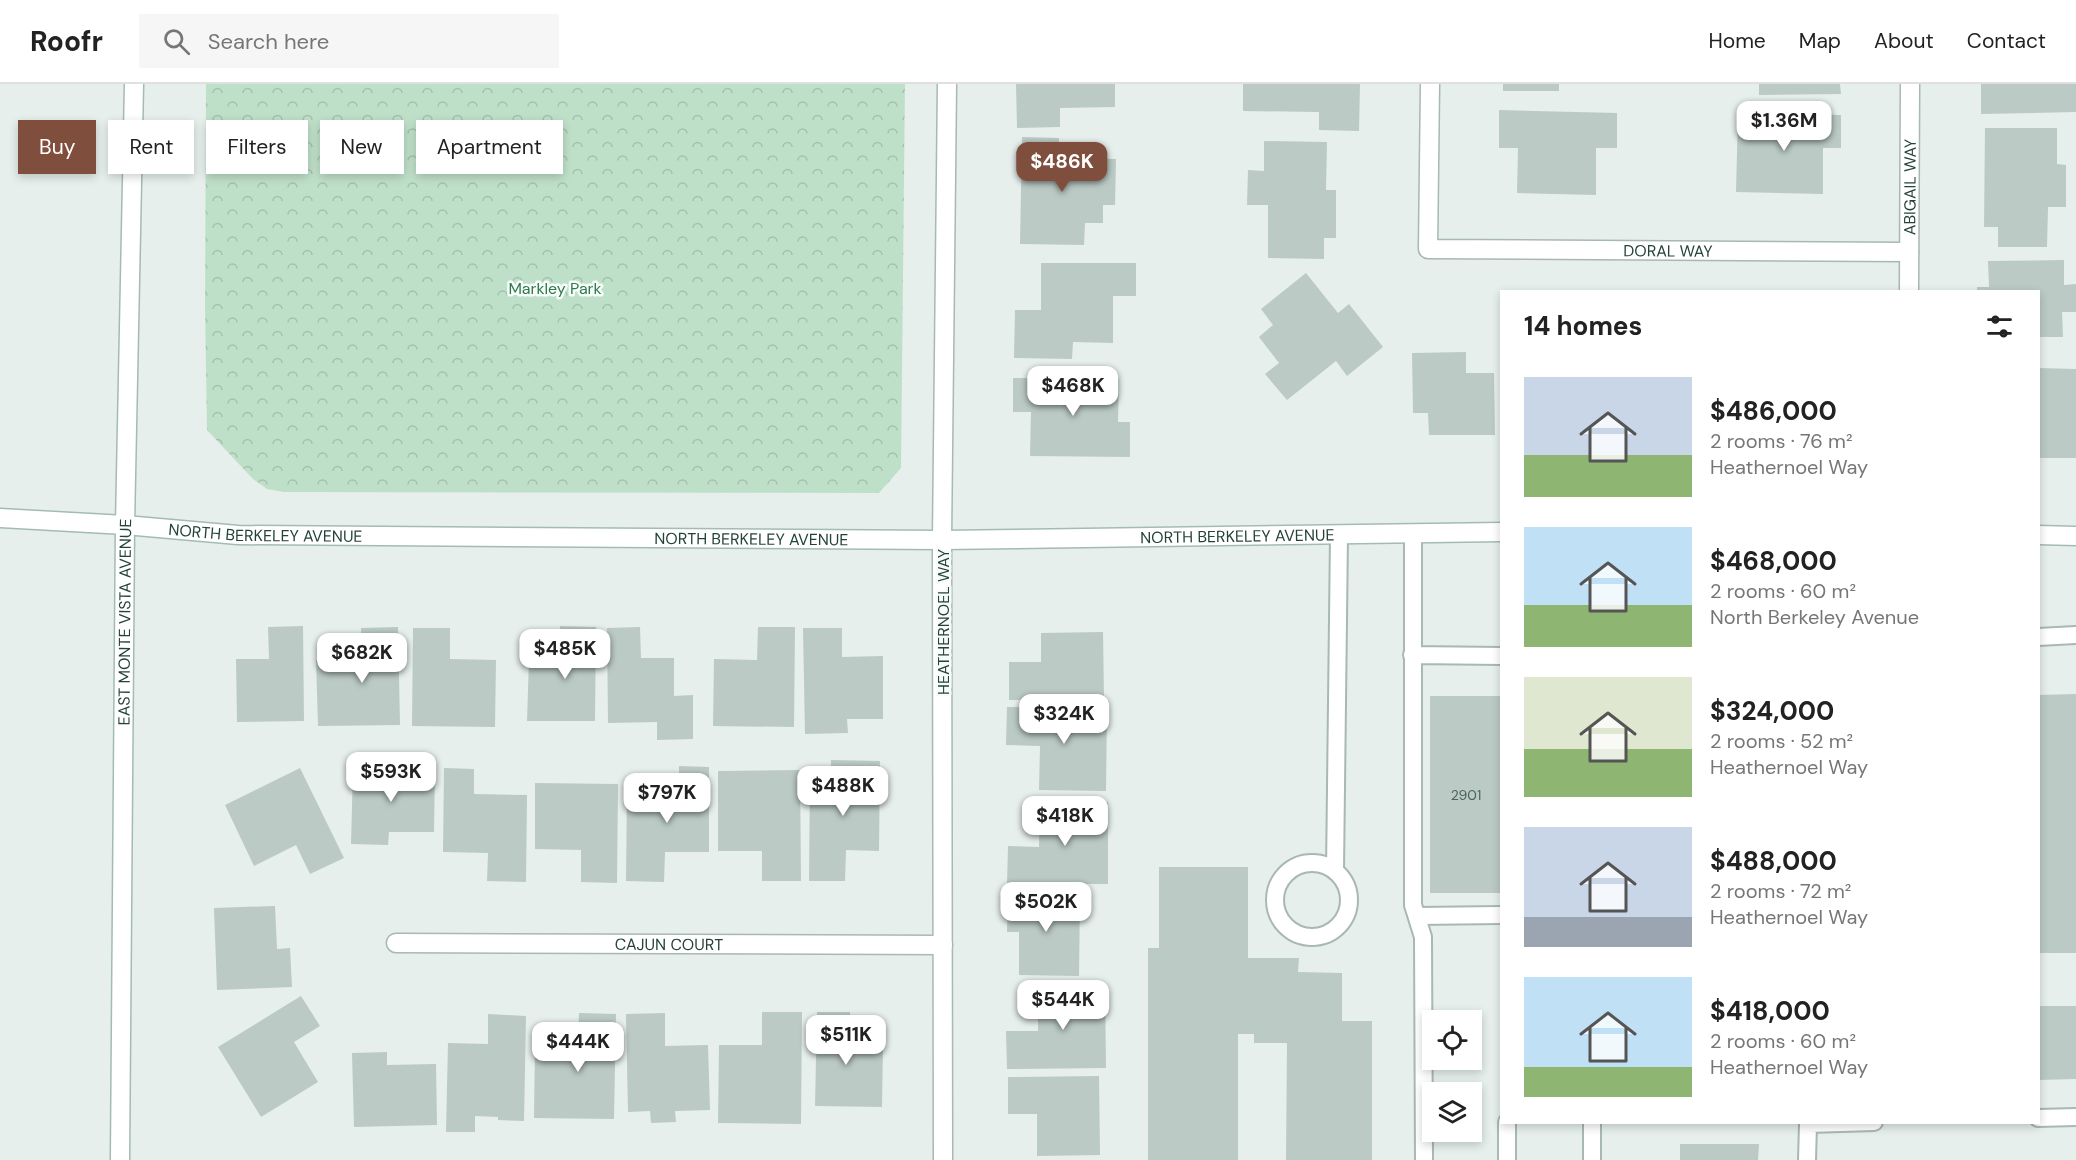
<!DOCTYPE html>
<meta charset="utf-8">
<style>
body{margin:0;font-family:"DM Sans",sans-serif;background:#f6f6f6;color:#222;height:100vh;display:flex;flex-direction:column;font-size:22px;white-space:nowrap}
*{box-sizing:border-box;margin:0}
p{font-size:20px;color:#767676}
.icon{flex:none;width:33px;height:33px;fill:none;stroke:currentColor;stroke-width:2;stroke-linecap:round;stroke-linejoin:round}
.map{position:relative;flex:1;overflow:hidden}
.sheet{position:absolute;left:1500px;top:206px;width:540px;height:834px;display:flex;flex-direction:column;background:#fff;border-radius:0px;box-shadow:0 3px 9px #0003}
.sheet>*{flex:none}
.banner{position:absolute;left:18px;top:36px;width:570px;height:54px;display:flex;gap:12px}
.tools{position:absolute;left:1422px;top:926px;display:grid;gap:12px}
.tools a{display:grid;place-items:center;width:60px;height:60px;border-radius:0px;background:#fff;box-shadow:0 3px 9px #0003;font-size:30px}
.price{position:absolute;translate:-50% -51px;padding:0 14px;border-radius:12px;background:#fff;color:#222;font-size:20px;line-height:39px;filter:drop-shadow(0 2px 3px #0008)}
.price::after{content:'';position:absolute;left:50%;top:36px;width:18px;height:14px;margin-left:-9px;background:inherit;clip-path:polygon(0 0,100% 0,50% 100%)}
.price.on{background:#804e3d;color:#fff}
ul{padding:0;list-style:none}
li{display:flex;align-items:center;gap:18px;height:150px;padding:0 24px}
li span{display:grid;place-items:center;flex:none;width:168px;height:120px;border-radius:0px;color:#555}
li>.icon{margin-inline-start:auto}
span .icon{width:72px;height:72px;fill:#fffc;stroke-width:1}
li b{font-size:26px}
h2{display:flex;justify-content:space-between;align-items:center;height:72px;padding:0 24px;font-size:26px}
.pill{padding:0 21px;border-radius:0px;background:#fff;box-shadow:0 3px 9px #0003;font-size:21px;line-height:54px}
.pill.on{background:#804e3d;color:#fff}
header{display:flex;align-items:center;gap:36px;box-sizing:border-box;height:84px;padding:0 30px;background:#fff;border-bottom:2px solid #e0e0e0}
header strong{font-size:28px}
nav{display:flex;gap:33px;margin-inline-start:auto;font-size:21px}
.search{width:420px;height:54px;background:#f6f6f6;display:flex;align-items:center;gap:15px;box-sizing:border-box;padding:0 21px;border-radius:0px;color:#767676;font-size:22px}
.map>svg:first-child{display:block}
</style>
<header>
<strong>Roofr</strong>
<div class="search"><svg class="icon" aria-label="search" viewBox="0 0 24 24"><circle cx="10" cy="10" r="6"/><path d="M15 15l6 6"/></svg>Search here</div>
<nav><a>Home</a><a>Map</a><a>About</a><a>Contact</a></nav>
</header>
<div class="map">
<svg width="2076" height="1076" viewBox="0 0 2076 1076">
<defs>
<pattern id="park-crowns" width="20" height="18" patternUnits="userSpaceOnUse" patternTransform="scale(1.5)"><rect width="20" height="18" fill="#bfe0c8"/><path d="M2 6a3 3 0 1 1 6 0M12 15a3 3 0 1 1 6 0" fill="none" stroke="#a4c1ad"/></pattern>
</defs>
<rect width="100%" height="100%" fill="#e6efeb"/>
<!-- park -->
<path fill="url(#park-crowns)" d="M 206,0 L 905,0 L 901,384 L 879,409 L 284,408 L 267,405 L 253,395 L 207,346 L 205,222 Z"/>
<!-- building -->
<path fill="#bbcac4" d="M 1016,0 L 1115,0 L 1115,23 L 1060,24 L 1060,43 L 1017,44 Z
M 1243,0 L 1360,0 L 1359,47 L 1319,46 L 1319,28 L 1243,27 Z
M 1503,0 L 1559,0 L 1559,7 L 1503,7 Z
M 1759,0 L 1840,0 L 1841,10 L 1759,11 Z
M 1981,0 L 2076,0 L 2076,28 L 1981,30 Z
M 1499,26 L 1617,29 L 1617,64 L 1596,64 L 1596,111 L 1517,109 L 1518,64 L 1499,64 Z
M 1738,29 L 1841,31 L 1841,64 L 1823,64 L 1823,110 L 1736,108 Z
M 1985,44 L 2057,44 L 2057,80 L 2066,81 L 2066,123 L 2048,123 L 2047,163 L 1998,163 L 1998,143 L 1984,143 Z
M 1022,53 L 1059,54 L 1059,74 L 1116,75 L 1115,121 L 1103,121 L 1103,139 L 1085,139 L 1084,161 L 1020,160 Z
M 1264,57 L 1327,58 L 1326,106 L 1336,106 L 1336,154 L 1324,154 L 1324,175 L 1268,174 L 1268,121 L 1247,121 L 1248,86 L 1264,87 Z
M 2064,176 L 2064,201 L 2076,200 L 2076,228 L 2062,228 L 2063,253 L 2038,253 L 2038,207 L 1977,207 L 1977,203 L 1989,203 L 1988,177 Z
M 1041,179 L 1136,179 L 1136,212 L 1113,212 L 1113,259 L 1073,258 L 1072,275 L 1014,274 L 1015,226 L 1041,226 Z
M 1306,189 L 1338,229 L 1349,220 L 1383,263 L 1347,292 L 1336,277 L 1287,316 L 1265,290 L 1279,279 L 1259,253 L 1273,241 L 1261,225 Z
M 1466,268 L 1466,289 L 1494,289 L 1495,351 L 1429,351 L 1428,329 L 1413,329 L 1412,269 Z
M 2038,284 L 2076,285 L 2076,374 L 2038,374 Z
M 1013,294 L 1119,295 L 1118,338 L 1130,338 L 1130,373 L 1030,372 L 1031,328 L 1013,328 Z
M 303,542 L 304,637 L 237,638 L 236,575 L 269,575 L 268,543 Z
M 560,542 L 596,543 L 595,637 L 527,637 L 529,575 L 560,575 Z
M 398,543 L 400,641 L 318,642 L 316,576 L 362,575 L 361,544 Z
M 640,543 L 641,574 L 674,574 L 674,612 L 693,611 L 693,655 L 657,656 L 657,638 L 608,639 L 607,544 Z
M 758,543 L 795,543 L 794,643 L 713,642 L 714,575 L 757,576 Z
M 413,544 L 450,544 L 450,575 L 496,576 L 495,643 L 412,642 Z
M 803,544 L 842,544 L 842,573 L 883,572 L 883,635 L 847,635 L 848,649 L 805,650 Z
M 1103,548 L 1104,615 L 1009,616 L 1009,578 L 1041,578 L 1041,549 Z
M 2076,610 L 2076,869 L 2038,869 L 2038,611 Z
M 1430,612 L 1502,612 L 1502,809 L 1430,809 Z
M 1007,623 L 1107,624 L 1106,707 L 1039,706 L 1040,662 L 1006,661 Z
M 831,676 L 880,677 L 879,767 L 846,766 L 845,797 L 809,797 L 810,691 L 831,692 Z
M 679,682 L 709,683 L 709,768 L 665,768 L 664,798 L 626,797 L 627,704 L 679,705 Z
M 300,684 L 344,774 L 310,790 L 296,761 L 254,782 L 225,721 Z
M 353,684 L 435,685 L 434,748 L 389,748 L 388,761 L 351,760 Z
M 444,684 L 474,685 L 474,710 L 527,711 L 526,798 L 487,797 L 488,769 L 443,768 Z
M 800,686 L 801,797 L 762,797 L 762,767 L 718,767 L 718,687 Z
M 535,699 L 618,700 L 617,799 L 581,798 L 581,766 L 535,765 Z
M 1040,717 L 1108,718 L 1108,800 L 1007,800 L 1008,762 L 1039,763 Z
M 1159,783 L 1248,783 L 1248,874 L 1299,874 L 1298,888 L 1342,889 L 1342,937 L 1372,937 L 1372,1076 L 1286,1076 L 1287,959 L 1254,959 L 1254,950 L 1238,950 L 1238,1076 L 1148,1076 L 1148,864 L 1159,864 Z
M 1008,810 L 1080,810 L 1079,892 L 1019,891 L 1019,848 L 1007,848 Z
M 275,822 L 277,865 L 290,864 L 292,903 L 217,906 L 214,824 Z
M 1105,902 L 1106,984 L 1007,985 L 1006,947 L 1038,947 L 1038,903 Z
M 301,912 L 320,942 L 294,958 L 318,998 L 261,1033 L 218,963 Z
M 2038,922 L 2076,922 L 2076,995 L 2038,996 Z
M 762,928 L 802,928 L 801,1040 L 718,1039 L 719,961 L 762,961 Z
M 817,928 L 850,928 L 850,960 L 883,961 L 882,1023 L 815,1022 Z
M 579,929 L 616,930 L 614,1035 L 534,1034 L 535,959 L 578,960 Z
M 665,929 L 665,962 L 708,961 L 710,1026 L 675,1027 L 676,1038 L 651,1039 L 650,1027 L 628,1028 L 626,930 Z
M 488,930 L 526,932 L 524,1037 L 498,1036 L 498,1033 L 475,1032 L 475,1048 L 446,1048 L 448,959 L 488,960 Z
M 387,968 L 387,981 L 436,980 L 437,1041 L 354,1043 L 352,969 Z
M 1099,992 L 1100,1071 L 1037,1072 L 1037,1030 L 1008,1030 L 1008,993 Z
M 1680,1060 L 1759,1060 L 1758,1076 L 1680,1076 Z"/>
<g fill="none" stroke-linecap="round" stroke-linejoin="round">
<defs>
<path id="lane" d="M 1413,450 L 1413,821 L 1423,853 L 1424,1076
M 2038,553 L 2076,551
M 1412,571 L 1502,572
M1275 816a37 37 0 1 1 74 0a37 37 0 1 1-74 0Z
M 1335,787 L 1339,451
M 1417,832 L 1502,831
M 2038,1034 L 2076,1033
M 1507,1038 L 1507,1076
M 1808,1038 L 1808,1040 L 1874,1038
M 1592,1076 L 1592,1038
M 1807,1076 L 1808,1040"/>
<g id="street">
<path id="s1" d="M 1430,0 L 1428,165 L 1909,168"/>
<path id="s2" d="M 1909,207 L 1910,0"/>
<path id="s3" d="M 396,859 L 943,861"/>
<path d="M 943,1076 L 942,456 L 947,0"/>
</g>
<g id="secondary">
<path id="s4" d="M 0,434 L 125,441 L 238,451 L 942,456 L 1502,448"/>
<path d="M 2038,451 L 2076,452"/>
<path id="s5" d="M 120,1076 L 125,441 L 134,0"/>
</g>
</defs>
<!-- lane casing -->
<use href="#lane" stroke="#a8b8b2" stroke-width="20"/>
<!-- street casing -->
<use href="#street" stroke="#a8b8b2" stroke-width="21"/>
<!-- secondary casing -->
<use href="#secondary" stroke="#a4bbb3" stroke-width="21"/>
<!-- lane -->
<use href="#lane" stroke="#fff" stroke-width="16"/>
<!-- street -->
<use href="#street" stroke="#fff" stroke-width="18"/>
<!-- secondary -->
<use href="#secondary" stroke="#fff" stroke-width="18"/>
</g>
<g text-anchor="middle" stroke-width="5" stroke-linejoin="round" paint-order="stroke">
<!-- number labels -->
<g font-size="14" fill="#4a645c">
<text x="1466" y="716">2901</text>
</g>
<!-- street labels -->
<g font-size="16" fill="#24423a" stroke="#f7fbf9">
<text dy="6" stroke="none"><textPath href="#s2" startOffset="104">ABIGAIL WAY</textPath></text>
<text dy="6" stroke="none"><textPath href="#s1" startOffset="405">DORAL WAY</textPath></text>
<text dy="6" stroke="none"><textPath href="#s4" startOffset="266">NORTH BERKELEY AVENUE</textPath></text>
<text dy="6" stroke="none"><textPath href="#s4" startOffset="1238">NORTH BERKELEY AVENUE</textPath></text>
<text dy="6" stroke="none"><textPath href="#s4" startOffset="752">NORTH BERKELEY AVENUE</textPath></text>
<text dy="6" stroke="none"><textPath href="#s5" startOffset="538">EAST MONTE VISTA AVENUE</textPath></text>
<text transform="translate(943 538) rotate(-90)" y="6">HEATHERNOEL WAY</text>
<text dy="6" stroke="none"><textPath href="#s3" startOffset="273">CAJUN COURT</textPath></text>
</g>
<!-- park labels -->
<g font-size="16" fill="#2d7a4b" stroke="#f7fbf9">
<text x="555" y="210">Markley Park</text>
</g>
</g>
</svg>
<div class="tools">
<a><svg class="icon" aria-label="locate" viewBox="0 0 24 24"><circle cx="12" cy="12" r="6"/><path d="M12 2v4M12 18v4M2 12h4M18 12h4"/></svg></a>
<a><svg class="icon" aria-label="layers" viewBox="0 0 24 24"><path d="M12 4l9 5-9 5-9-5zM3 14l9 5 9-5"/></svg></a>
</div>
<b class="price" style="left:1784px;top:68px">$1.36M</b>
<b class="price on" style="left:1062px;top:109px">$486K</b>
<b class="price" style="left:1073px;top:333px">$468K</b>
<b class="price" style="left:565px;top:596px">$485K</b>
<b class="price" style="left:362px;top:600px">$682K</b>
<b class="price" style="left:1064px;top:661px">$324K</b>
<b class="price" style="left:391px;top:719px">$593K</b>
<b class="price" style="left:843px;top:733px">$488K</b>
<b class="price" style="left:667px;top:740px">$797K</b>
<b class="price" style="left:1065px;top:763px">$418K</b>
<b class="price" style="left:1046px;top:849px">$502K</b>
<b class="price" style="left:1063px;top:947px">$544K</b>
<b class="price" style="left:846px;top:982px">$511K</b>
<b class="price" style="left:578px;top:989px">$444K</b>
<div class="banner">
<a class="pill on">Buy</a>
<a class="pill">Rent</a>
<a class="pill">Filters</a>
<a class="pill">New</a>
<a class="pill">Apartment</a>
</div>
<section class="sheet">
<h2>14 homes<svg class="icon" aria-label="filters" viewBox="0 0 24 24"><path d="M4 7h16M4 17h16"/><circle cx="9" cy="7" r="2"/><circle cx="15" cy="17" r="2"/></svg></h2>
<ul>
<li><span style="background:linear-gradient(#c9d6e8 65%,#8fb573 0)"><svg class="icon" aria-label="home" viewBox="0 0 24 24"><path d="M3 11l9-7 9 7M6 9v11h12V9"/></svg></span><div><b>$486,000</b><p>2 rooms · 76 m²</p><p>Heathernoel Way</p></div></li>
<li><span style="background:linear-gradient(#bfe0f5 65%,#8fb573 0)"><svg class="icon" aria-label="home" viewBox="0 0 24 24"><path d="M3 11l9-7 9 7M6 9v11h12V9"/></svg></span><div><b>$468,000</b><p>2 rooms · 60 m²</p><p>North Berkeley Avenue</p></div></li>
<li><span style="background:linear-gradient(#dfe7d0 60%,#8fb573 0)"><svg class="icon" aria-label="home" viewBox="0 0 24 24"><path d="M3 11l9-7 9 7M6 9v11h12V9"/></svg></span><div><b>$324,000</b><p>2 rooms · 52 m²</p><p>Heathernoel Way</p></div></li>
<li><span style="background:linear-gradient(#c9d6e8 75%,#9aa5b1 0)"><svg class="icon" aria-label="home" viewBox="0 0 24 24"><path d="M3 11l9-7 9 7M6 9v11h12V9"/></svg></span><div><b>$488,000</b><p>2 rooms · 72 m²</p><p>Heathernoel Way</p></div></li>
<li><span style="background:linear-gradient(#bfe0f5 75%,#8fb573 0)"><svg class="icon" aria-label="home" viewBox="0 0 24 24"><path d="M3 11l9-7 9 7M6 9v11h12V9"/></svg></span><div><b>$418,000</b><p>2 rooms · 60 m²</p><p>Heathernoel Way</p></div></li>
</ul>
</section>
</div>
